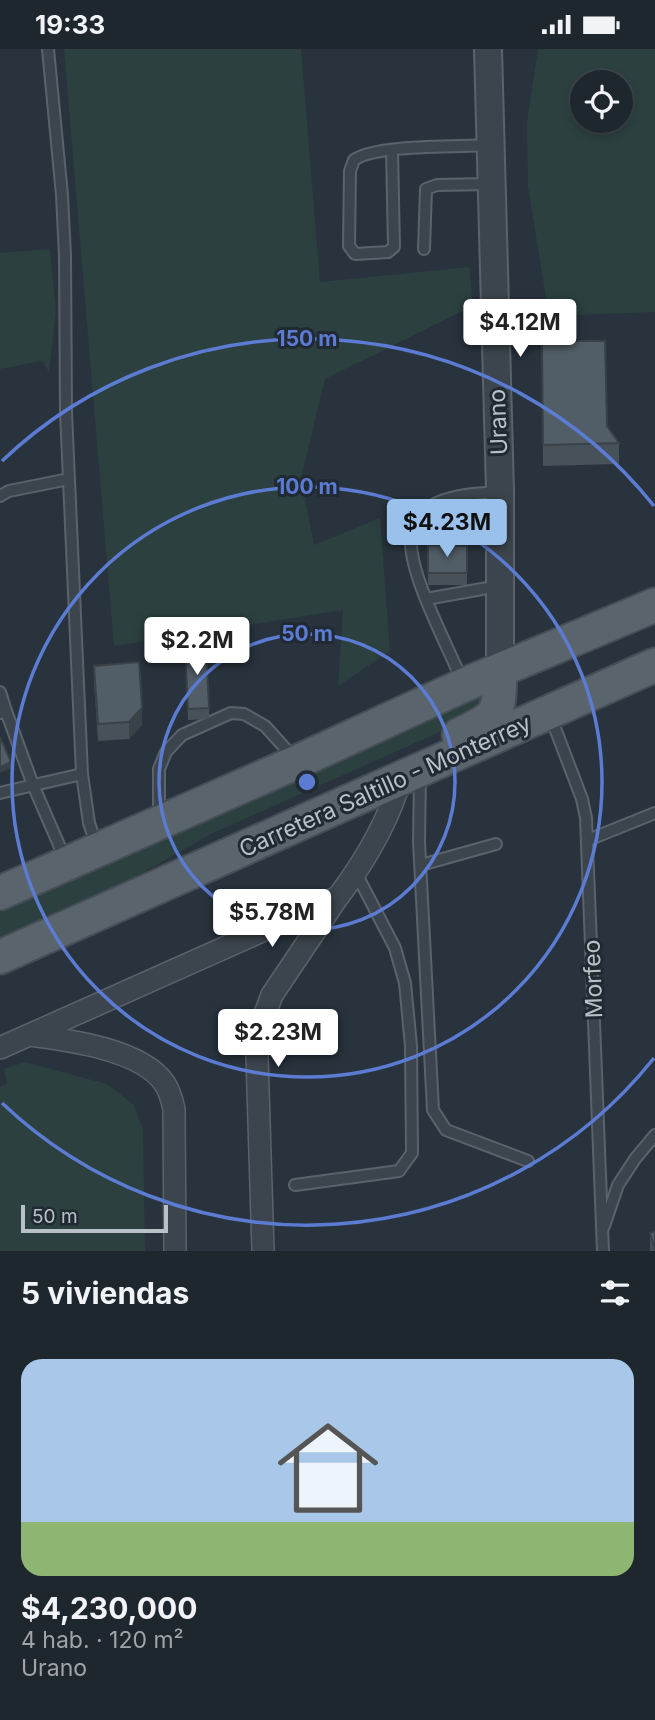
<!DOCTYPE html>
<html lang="es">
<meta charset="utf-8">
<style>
body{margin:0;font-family:Inter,sans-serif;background:#262e36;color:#f1f3f6;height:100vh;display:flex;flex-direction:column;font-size:26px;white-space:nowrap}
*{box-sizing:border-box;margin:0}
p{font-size:23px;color:#a1a5aa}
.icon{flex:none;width:38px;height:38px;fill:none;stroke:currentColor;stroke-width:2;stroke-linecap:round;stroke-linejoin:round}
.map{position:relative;height:1202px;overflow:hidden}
.details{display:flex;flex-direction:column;background:#1e262e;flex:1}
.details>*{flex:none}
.tools{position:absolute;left:570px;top:21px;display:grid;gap:14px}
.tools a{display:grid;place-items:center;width:63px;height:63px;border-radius:50%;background:#1e262e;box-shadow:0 4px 10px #0003,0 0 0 2px #3c434a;font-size:35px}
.scale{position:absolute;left:21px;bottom:18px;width:147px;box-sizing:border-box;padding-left:7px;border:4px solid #b8c0c8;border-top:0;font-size:19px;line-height:24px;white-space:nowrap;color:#b8c0c8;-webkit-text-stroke:5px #212a32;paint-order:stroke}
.price{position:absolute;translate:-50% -60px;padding:0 16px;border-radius:7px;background:#fff;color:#222;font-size:23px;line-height:46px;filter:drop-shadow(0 2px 4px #0008)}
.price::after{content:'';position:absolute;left:50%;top:42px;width:21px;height:16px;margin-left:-10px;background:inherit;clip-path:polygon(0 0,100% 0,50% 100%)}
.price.on{background:#9ac1eb;color:#111}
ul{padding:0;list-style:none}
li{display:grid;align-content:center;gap:14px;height:371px;padding:0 21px}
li+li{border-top:2px solid #3c434a}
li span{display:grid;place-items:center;height:217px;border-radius:21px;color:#555}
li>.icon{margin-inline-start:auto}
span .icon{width:126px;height:126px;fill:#fffc;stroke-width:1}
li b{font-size:30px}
h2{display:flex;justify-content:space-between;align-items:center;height:84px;padding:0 21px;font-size:30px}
.status{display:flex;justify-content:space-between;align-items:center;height:49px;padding:0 35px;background:#1e262e;direction:ltr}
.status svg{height:19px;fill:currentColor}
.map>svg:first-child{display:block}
</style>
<div class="status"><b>19:33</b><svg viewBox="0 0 49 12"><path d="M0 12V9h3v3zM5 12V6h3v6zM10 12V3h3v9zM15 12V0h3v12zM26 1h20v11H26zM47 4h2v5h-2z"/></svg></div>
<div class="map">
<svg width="655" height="1202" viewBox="0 0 655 1202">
<rect width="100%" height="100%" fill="#28333d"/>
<!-- green -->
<path fill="#2b403f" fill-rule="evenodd" d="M 64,0 L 301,0 L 320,233 L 469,218 L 473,257 L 325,330 L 301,429 L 314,496 L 380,469 L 390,602 L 338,637 L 343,561 L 114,597 Z
M 538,0 L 655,0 L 655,263 L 549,267 L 528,138 L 527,73 ZM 583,33 L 621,33 L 621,72 L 583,72 Z
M 50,200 L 56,262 L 49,323 L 42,312 L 0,320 L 0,204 Z
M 487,641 L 478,666 L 211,785 L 102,847 L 0,892 L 0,863 Z
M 25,1013 L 107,1035 L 133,1055 L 143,1080 L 145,1202 L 0,1202 L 0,1038 L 7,1034 L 4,1020 Z"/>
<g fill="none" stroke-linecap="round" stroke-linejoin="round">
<defs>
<path id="service" d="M 48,0 L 62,146 L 65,207 L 66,363 L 82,725 L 89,774 L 97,798
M 392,101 L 394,198 L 388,203 L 355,205 L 349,197 L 350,122 L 354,111 C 376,95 460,98 490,96
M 424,200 L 426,140 L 437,136 L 490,135
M 0,447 L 9,442 L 69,430
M 426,550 L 499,537
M 463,634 C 448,597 411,530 411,493 C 411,479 419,464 431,457 C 451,445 476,445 499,443
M 0,643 L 6,662
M 0,664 L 6,662 L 33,736 L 66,812
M 550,666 L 582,750 L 586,769 L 603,1202
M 420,727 L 419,793 L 433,1061 L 446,1081 L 528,1112
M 0,744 L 82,725
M 159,767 L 159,720 L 166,703 L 182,686 L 231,664 L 244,665 L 265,677 L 293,708
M 588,791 L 655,764
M 421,816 L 496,795
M 295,1136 L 399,1122 L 412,1104 L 411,997 L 405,934 L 395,899 L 356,824
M 604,1177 L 618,1136 L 635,1110 L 655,1086"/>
<path id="minor" d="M 29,986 C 67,991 142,1000 165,1035 C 170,1043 172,1051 174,1060 L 175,1202
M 0,999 L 338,848 C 365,812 390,770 402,725
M 263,1202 L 257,1008 L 259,981 L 272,946 L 337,849"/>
<path id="tertiary" d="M 488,0 L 500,442 L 500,621"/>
<path id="primary" d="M 459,686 C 500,667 499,665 500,621
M 0,844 L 297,713 L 464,636 L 655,556
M 0,908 L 655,616"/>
</defs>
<!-- service casing -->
<use href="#service" stroke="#5a636b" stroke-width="14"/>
<!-- minor casing -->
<use href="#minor" stroke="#5a636b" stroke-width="24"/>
<!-- tertiary casing -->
<use href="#tertiary" stroke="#5a636b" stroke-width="30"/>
<!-- primary casing -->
<use href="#primary" stroke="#454e56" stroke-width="37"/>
<!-- service -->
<use href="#service" stroke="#3c454d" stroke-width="10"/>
<!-- minor -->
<use href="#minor" stroke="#3c454d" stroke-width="21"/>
<!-- tertiary -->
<use href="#tertiary" stroke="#3c454d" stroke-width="26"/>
<!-- primary -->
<use href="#primary" stroke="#5a646d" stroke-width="33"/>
</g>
<!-- wall -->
<path fill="#475159" d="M 542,292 L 619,394 L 619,415 L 543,417 Z
M 428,496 L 467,497 L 467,536 L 428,536 Z
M 185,598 L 209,659 L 209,670 L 188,671 Z
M 94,617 L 142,676 L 129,690 L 98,692 L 94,634 Z
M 650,1184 L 655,1202 L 650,1202 Z"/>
<!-- shaded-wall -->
<path fill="#394248" d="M 142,659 L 142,676 L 129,690 L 129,673 Z
M 11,713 L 11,719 L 0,724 L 0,718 Z"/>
<!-- building -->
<path fill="#525e67" stroke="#394248" stroke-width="2" d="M 542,292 L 605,292 L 607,377 L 619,394 L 543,396 Z
M 428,496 L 467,497 L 467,524 L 428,524 Z
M 206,597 L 209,659 L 188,660 L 185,598 Z
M 139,613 L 142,659 L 129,673 L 98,675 L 94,617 Z
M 0,688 L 11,713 L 0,718 Z
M 655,1182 L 655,1201 L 650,1184 Z"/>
<!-- distance rings -->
<g fill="none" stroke="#5b7cd2" stroke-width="3.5">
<circle cx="307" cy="733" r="148"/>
<circle cx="307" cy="733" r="295"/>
<path d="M654 1009A443 443 0 0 1 2 1054M2 412A443 443 0 0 1 654 457"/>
</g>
<g text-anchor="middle" stroke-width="6" stroke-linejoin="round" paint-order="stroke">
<!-- street labels -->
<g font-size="23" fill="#b8c0c8" stroke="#212a32">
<text transform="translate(498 373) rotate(-92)" y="8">Urano</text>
<text transform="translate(385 737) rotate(-24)" y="8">Carretera Saltillo - Monterrey</text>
<text transform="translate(593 930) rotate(-92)" y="8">Morfeo</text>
</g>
</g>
<circle cx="307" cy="733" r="10" fill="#5b7cd2" stroke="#212a32" stroke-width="3.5"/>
<g font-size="21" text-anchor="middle" font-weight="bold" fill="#5b7cd2" stroke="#212a32" stroke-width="6" stroke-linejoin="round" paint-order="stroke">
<text x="307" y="297">150 m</text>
<text x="307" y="445">100 m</text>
<text x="307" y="592">50 m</text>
</g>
</svg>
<div class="tools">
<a><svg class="icon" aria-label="locate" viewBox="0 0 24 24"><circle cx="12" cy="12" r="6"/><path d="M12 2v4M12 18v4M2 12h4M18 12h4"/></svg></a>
</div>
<div class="scale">50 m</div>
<b class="price" style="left:520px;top:310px">$4.12M</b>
<b class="price on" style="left:447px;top:510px">$4.23M</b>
<b class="price" style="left:197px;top:628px">$2.2M</b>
<b class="price" style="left:272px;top:900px">$5.78M</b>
<b class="price" style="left:278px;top:1020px">$2.23M</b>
</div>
<section class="details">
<h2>5 viviendas<svg class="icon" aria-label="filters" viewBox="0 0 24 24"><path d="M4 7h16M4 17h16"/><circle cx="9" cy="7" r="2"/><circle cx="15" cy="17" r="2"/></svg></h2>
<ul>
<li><span style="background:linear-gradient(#a9c7e8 75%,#8fb573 0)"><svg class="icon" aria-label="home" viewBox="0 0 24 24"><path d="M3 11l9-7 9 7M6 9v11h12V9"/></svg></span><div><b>$4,230,000</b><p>4 hab. · 120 m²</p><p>Urano</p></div></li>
</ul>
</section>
